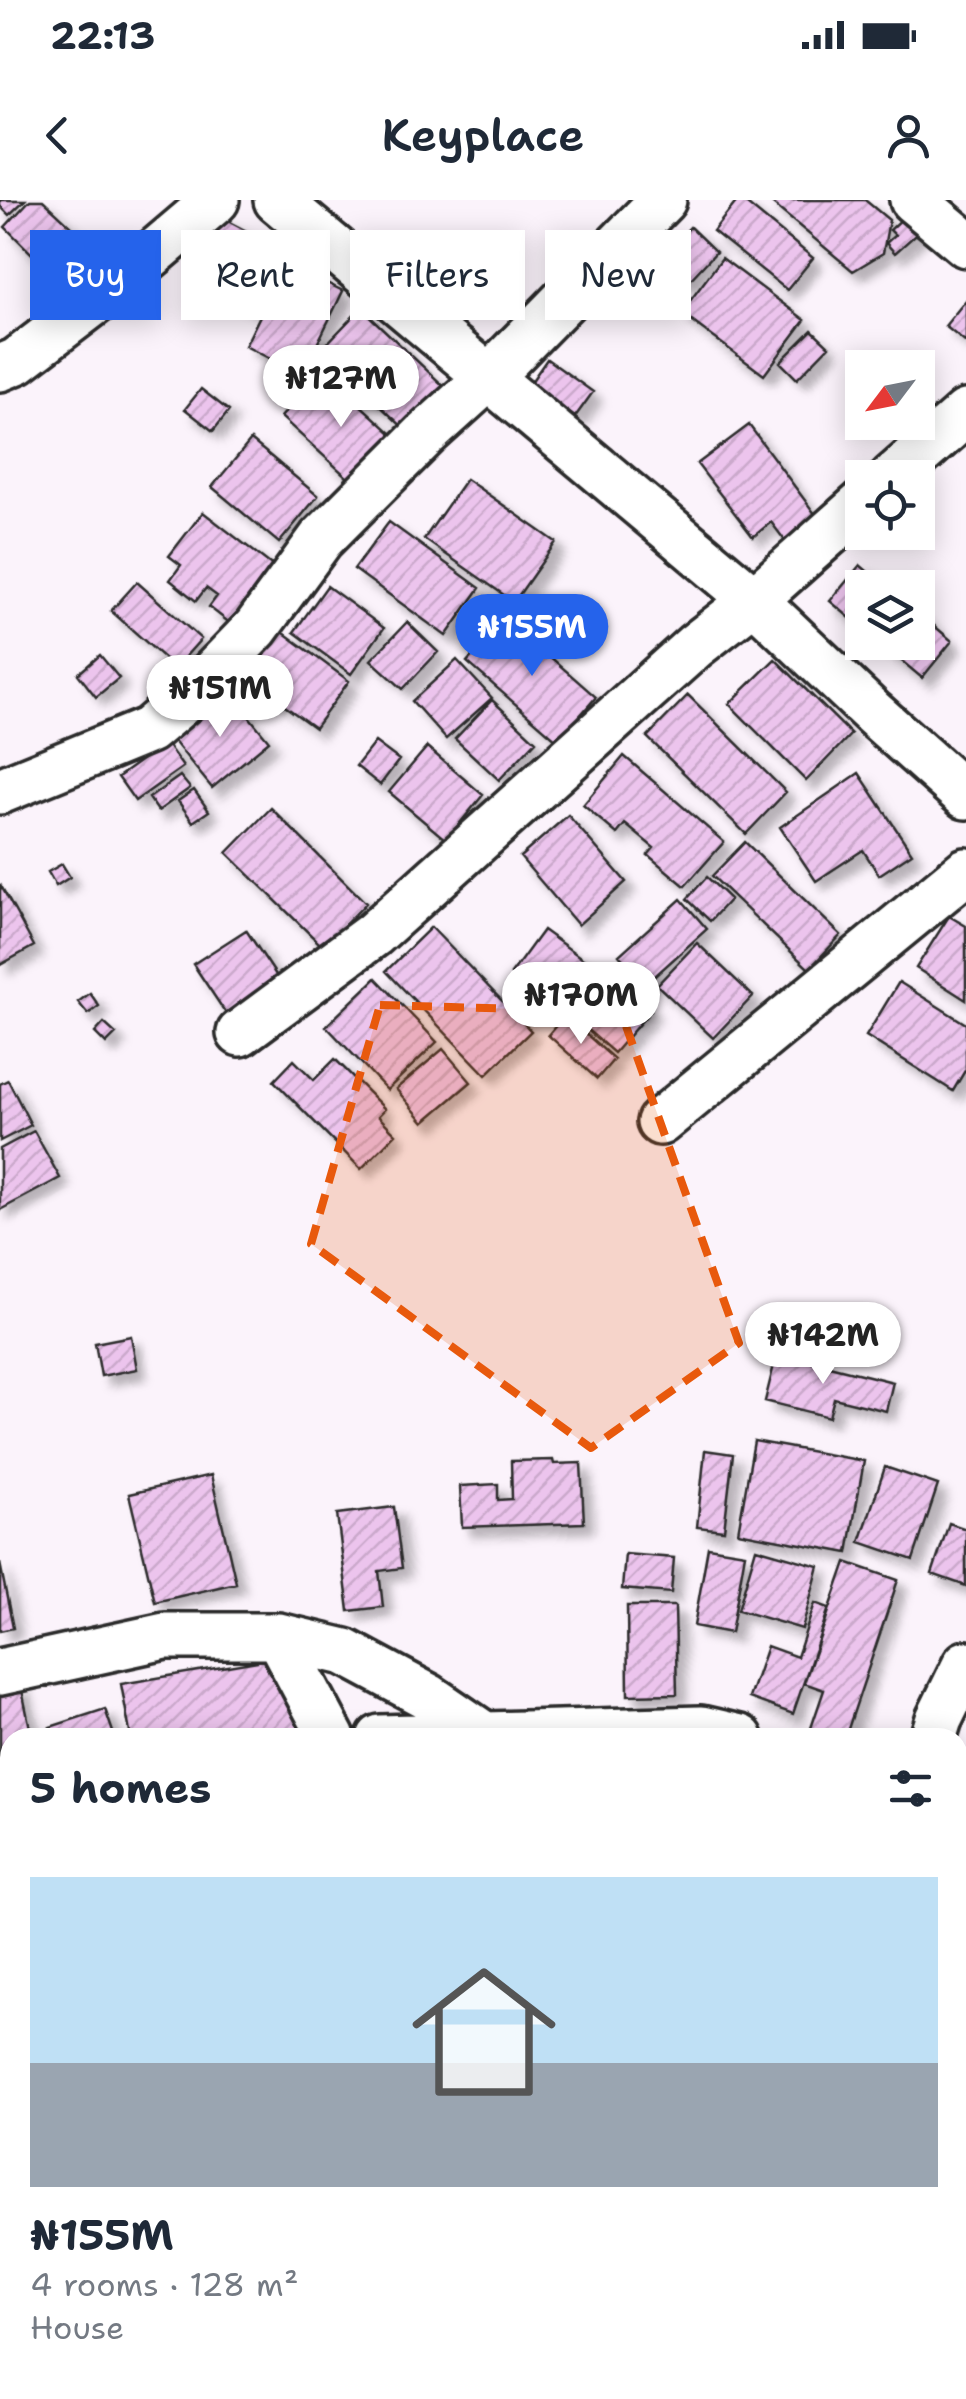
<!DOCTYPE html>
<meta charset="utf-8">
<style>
body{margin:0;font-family:"Shantell Sans",sans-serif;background:#f6f6f7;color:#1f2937;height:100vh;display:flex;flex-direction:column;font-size:38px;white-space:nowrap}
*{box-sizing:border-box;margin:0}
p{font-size:32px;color:#747a83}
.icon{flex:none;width:55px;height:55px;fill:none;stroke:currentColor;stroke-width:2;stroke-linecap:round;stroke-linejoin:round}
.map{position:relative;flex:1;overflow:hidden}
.side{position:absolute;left:0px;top:1528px;width:968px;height:672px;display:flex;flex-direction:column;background:#fff;border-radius:30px 30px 0 0;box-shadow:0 5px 25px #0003}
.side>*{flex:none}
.hud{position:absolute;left:30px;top:30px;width:908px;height:90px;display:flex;gap:20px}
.needle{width:65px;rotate:238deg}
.controls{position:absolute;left:845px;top:150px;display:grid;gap:20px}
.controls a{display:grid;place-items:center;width:90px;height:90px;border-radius:0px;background:#fff;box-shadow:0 5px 25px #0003;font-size:50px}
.price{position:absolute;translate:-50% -85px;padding:0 22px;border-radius:35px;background:#fff;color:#222;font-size:32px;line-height:65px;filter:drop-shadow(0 2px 5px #0008)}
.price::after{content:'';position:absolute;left:50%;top:60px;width:30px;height:22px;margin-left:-15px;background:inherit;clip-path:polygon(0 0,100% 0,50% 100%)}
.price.active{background:#2563eb;color:#fff}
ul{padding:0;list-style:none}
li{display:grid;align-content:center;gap:20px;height:530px;padding:0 30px}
li span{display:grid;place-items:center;height:310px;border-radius:0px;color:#555}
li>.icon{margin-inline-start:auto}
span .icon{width:180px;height:180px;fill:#fffc;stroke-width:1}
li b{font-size:42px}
h2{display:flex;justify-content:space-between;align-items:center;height:120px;padding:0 30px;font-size:42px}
.tag{padding:0 35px;border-radius:0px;background:#fff;box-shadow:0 5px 25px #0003;font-size:35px;line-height:90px}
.tag.active{background:#2563eb;color:#fff}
.status{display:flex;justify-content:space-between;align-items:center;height:70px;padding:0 50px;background:#fff;direction:ltr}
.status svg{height:28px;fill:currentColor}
header{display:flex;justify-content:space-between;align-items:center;height:130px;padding:0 30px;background:#fff;font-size:45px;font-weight:600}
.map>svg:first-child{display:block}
</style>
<div class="status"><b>22:13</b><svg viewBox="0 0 49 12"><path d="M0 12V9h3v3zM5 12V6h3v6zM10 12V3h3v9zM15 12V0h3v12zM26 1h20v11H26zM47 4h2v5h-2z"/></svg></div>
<header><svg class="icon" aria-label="back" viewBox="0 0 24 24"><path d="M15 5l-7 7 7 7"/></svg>Keyplace<svg class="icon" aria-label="person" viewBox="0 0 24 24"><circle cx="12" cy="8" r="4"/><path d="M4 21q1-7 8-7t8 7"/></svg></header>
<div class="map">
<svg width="966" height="2199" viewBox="0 0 966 2199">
<defs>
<pattern id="building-hatch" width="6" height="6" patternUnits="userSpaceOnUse" patternTransform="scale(2.5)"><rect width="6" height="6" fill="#ecc4ed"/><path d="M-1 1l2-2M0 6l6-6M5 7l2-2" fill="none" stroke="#cba9cb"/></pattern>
<filter id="shadow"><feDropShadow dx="9" dy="9" stdDeviation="5" flood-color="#0004"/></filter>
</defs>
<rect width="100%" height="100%" fill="#fbf3fb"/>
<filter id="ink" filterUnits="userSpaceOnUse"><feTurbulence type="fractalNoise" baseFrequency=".01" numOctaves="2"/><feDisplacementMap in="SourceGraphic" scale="20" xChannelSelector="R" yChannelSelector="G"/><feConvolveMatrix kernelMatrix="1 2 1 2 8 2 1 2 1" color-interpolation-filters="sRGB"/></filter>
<g filter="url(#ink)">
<!-- building -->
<path fill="url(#building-hatch)" stroke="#2b2b2b" stroke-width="2.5" filter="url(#shadow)" d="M 0,0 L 25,0 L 9,15 L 0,6 Z
M 30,0 L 43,0 L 73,28 L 40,62 L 5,27 Z
M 738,0 L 742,0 L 813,58 L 787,90 L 713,31 Z
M 768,0 L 865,0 L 889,20 L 883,53 L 853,71 Z
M 908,13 L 922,29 L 895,53 L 886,43 L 895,35 L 890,30 Z
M 218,16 L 279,48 L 250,106 L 188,74 Z
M 690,27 L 716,52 L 686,84 L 660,59 Z
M 722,58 L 805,120 L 764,175 L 681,113 Z
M 286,63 L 343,91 L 302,175 L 245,146 Z
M 966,100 L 966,143 L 945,126 Z
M 361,108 L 450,192 L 410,234 L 321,150 Z
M 812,130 L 829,146 L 797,179 L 780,162 Z
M 547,159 L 593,192 L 575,217 L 529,185 Z
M 323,171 L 401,242 L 359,288 L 281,217 Z
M 201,189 L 229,211 L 213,231 L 185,209 Z
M 749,225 L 821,322 L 789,346 L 771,322 L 753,337 L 697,264 Z
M 251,240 L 318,296 L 279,343 L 212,287 Z
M 466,279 L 556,342 L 514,402 L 424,339 Z
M 203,312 L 274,367 L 231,424 L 209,407 L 217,396 L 206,388 L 196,401 L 170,380 L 181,365 L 169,356 Z
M 389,322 L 480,388 L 446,436 L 354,369 Z
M 860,365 L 887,388 L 862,388 L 862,428 L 830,401 Z
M 137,382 L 201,439 L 175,468 L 111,411 Z
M 327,386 L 384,428 L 351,474 L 294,432 Z
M 918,412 L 952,441 L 922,478 L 879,442 L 918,442 Z
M 506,418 L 596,497 L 558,541 L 467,462 Z
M 407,422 L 438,452 L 403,489 L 371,460 Z
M 280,430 L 349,481 L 315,528 L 245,477 Z
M 100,455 L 119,478 L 96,497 L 78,474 Z
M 775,459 L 851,534 L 806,581 L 729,504 Z
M 457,460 L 492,498 L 446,539 L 412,501 Z
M 229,492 L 269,541 L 212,588 L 172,539 Z
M 688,495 L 786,592 L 746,634 L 647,537 Z
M 492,500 L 536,541 L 499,580 L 455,539 Z
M 375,542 L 399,560 L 380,585 L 356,566 Z
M 166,543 L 183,567 L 135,601 L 118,577 Z
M 427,547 L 483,595 L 446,640 L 389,592 Z
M 624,556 L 724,642 L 685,686 L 648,655 L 654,648 L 625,624 L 617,634 L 583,605 Z
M 859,573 L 912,653 L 879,675 L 863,650 L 816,681 L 780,627 Z
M 180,576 L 190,588 L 158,611 L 149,598 Z
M 194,590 L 209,611 L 193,622 L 178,601 Z
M 271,608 L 366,703 L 323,747 L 227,653 Z
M 568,615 L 626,682 L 578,725 L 520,657 Z
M 745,642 L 841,735 L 809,769 L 712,676 Z
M 62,664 L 70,677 L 56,686 L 48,672 Z
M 707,677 L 730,699 L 710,721 L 687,699 Z
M 0,684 L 34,746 L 0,765 Z
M 681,699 L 707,729 L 645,785 L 619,755 Z
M 949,716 L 966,726 L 966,800 L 916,768 Z
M 431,727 L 531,831 L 486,875 L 386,771 Z
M 246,730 L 286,790 L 233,824 L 193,764 Z
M 543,730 L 583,759 L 551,803 L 511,774 Z
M 697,743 L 753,796 L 713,838 L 657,785 Z
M 607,771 L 651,810 L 614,853 L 569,814 Z
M 376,778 L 437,842 L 387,890 L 326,826 Z
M 899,782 L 966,824 L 966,869 L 953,891 L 866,836 Z
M 90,793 L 99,806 L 88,814 L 78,802 Z
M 565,815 L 614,859 L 597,879 L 548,835 Z
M 104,823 L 116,834 L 106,844 L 95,833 Z
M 443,849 L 471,882 L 424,922 L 396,889 Z
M 335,859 L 385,909 L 378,916 L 396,934 L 361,969 L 274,881 L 294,860 L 314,880 Z
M 8,880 L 31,925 L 0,941 L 0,884 Z
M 34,931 L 60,978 L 0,1010 L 0,949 Z
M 131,1136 L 137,1169 L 101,1176 L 95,1143 Z
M 777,1153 L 893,1182 L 886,1211 L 834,1198 L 829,1217 L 765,1201 Z
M 754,1241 L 864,1261 L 848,1353 L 738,1332 Z
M 705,1250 L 733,1254 L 724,1330 L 697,1327 Z
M 553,1260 L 554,1264 L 581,1263 L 584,1323 L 462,1327 L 460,1286 L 498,1284 L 498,1300 L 512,1299 L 511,1261 Z
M 885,1267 L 938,1285 L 913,1360 L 860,1342 Z
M 211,1275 L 236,1383 L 155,1402 L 129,1294 Z
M 394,1307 L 402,1368 L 379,1371 L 383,1407 L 349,1411 L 337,1314 Z
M 949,1323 L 966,1329 L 966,1386 L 932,1374 Z
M 708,1347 L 745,1353 L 731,1433 L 694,1426 Z
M 756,1348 L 819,1366 L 802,1429 L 738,1410 Z
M 625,1354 L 674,1358 L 671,1393 L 622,1389 Z
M 846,1362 L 898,1380 L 845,1538 L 830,1538 L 810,1531 L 824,1490 L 804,1483 Z
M 0,1363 L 13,1428 L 0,1431 Z
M 815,1403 L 829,1408 L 793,1514 L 749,1498 L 767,1446 L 797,1457 Z
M 627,1406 L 675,1406 L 677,1494 L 628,1495 Z
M 287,1456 L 302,1538 L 131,1538 L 121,1484 Z
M 21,1485 L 32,1538 L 10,1538 L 10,1629 L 0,1631 L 0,1489 Z
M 105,1509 L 115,1538 L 54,1538 L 50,1527 Z
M 961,1548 L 966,1553 L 966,1576 L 958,1569 L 958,1553 Z
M 958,1658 L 966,1661 L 966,1785 L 958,1782 Z
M 10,1668 L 10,1803 L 9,1804 L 0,1776 L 0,1671 Z
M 10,1885 L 10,1954 L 0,1957 L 0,1887 Z
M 0,1979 L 10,1997 L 10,2010 L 0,2015 Z
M 9,2157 L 10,2190 L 19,2190 L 22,2199 L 0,2199 L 0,2160 Z
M 385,2190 L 452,2190 L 455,2199 L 388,2199 Z
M 539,2190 L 597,2190 L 582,2192 L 584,2199 L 541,2199 Z
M 598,2190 L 753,2190 L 754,2196 L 736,2199 L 600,2199 Z"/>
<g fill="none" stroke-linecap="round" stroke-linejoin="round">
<defs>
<path id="minor" d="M 277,0 L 754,400 L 873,513 L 966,596
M 913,0 L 966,44
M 0,168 L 17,161 L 109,91 L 216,0
M 892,278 L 966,213
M 0,591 L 149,530 L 196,490 L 256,428 L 321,339 L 426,234 L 488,178 L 663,0
M 240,833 L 374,734 L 695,446 L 754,400 L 862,304
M 660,922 L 966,671
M 278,1436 L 332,1538
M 0,1472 L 165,1436 L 278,1436 L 345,1452 L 429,1497 L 483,1534
M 380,1538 L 701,1529 L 740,1538
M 933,1538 L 939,1519 L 966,1464
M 958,1613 L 966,1616
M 0,1847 L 10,1844
M 958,1968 L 966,1971
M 0,2084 L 10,2102
M 60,2190 L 65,2199
M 176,2199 L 200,2190
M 836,2199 L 837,2190"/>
</defs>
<!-- minor casing -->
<use href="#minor" stroke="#2b2b2b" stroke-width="52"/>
<!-- minor -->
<use href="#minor" stroke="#fff" stroke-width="45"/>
</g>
</g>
<!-- marked area -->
<path fill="#e8590c" fill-opacity="0.2" stroke="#e8590c" stroke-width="8" stroke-dasharray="20 12" stroke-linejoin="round" d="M 380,805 L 621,812 L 739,1143 L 591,1248 L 311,1044 Z"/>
</svg>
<div class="controls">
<a><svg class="needle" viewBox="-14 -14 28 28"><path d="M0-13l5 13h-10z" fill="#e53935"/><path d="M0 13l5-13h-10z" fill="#747a83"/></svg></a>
<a><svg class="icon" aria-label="locate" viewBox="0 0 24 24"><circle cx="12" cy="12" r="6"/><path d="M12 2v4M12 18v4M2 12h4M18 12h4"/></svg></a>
<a><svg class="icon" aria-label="layers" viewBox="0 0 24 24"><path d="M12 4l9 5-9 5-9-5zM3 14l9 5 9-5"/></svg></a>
</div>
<b class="price" style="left:341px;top:230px">₦127M</b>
<b class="price active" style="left:532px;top:479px">₦155M</b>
<b class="price" style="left:220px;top:540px">₦151M</b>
<b class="price" style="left:581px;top:847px">₦170M</b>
<b class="price" style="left:823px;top:1187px">₦142M</b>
<div class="hud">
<a class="tag active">Buy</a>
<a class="tag">Rent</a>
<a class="tag">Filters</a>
<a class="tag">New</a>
</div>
<section class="side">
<h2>5 homes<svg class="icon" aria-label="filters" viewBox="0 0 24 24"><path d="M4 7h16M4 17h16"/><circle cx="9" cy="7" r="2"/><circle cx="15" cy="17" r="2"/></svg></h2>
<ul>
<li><span style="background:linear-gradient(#bfe0f5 60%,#9aa5b1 0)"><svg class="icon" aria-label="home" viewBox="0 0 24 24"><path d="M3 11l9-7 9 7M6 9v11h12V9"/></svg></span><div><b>₦155M</b><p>4 rooms · 128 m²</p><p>House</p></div></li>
</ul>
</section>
</div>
